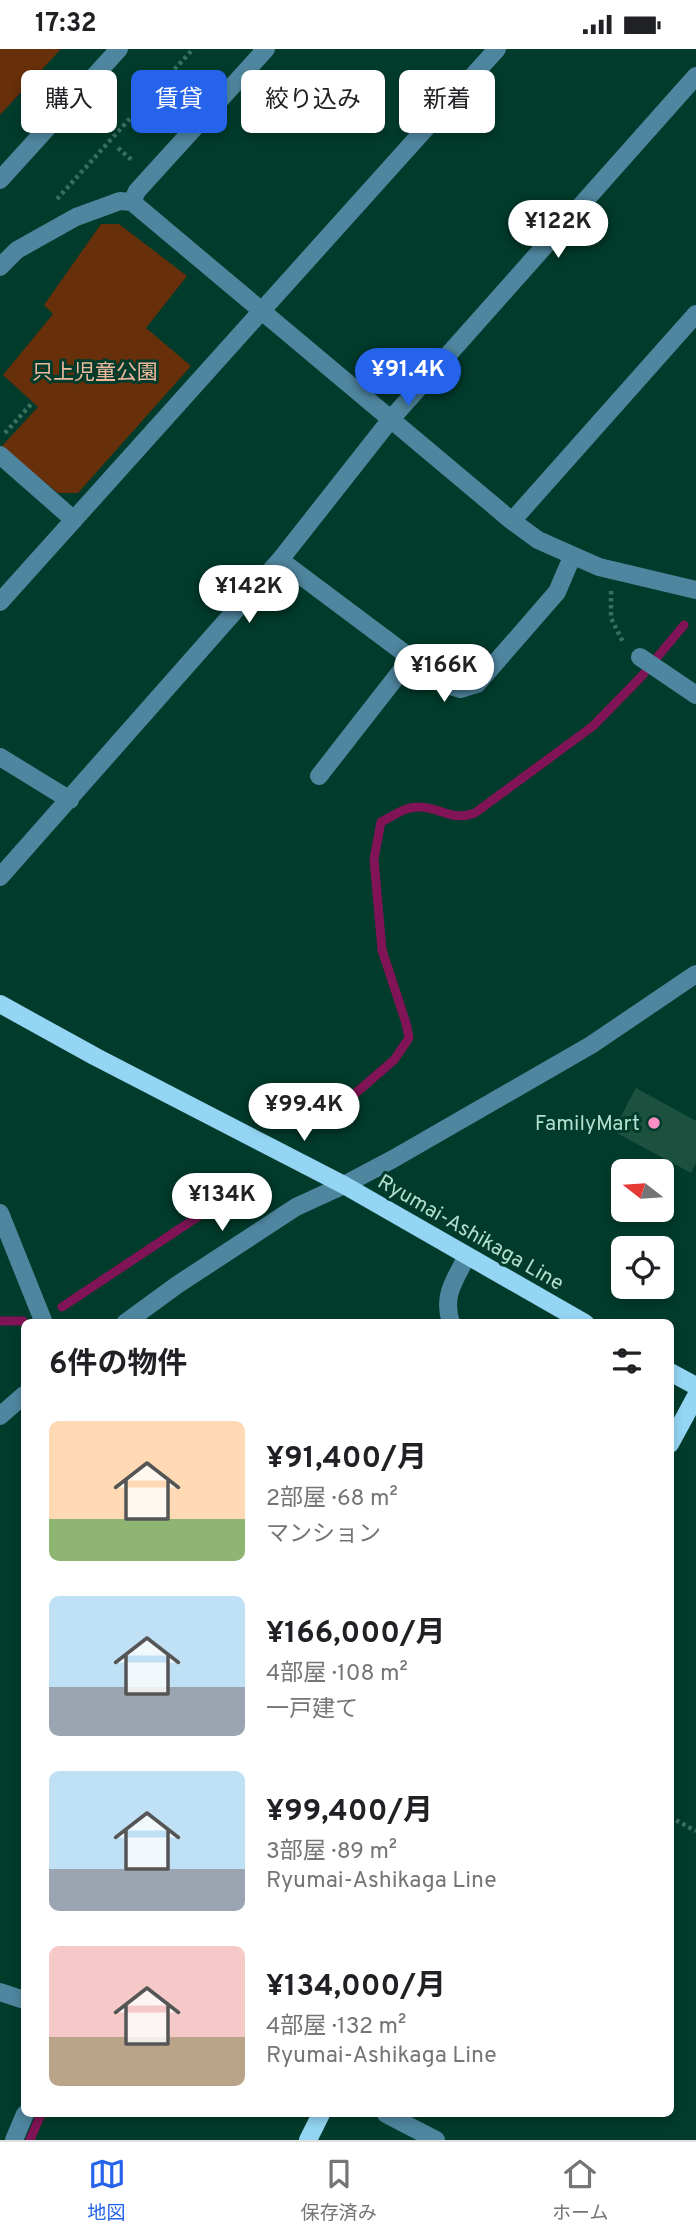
<!DOCTYPE html>
<html lang="ja">
<meta charset="utf-8">
<style>
body{margin:0;font-family:Overpass,"Noto Sans JP",sans-serif;background:#f6f6f6;color:#202124;height:100vh;display:flex;flex-direction:column;font-size:26px;white-space:nowrap}
*{box-sizing:border-box;margin:0}
p{font-size:23px;color:#757577}
.icon{flex:none;width:38px;height:38px;fill:none;stroke:currentColor;stroke-width:2;stroke-linecap:round;stroke-linejoin:round}
.map{position:relative;flex:1;overflow:hidden}
.sheet{position:absolute;left:21px;top:1270px;width:653px;height:798px;display:flex;flex-direction:column;background:#fff;border-radius:10px;box-shadow:0 4px 10px #0003}
.sheet>*{flex:none}
.guide{position:absolute;left:21px;top:21px;width:654px;height:63px;display:flex;gap:14px}
.needle{width:46px;rotate:287deg}
.fabs{position:absolute;left:611px;top:1110px;display:grid;gap:14px}
.fabs a{display:grid;place-items:center;width:63px;height:63px;border-radius:10px;background:#fff;box-shadow:0 4px 10px #0003;font-size:35px}
.price{position:absolute;translate:-50% -60px;padding:0 16px;border-radius:24px;background:#fff;color:#222;font-size:23px;line-height:46px;filter:drop-shadow(0 2px 4px #0008)}
.price::after{content:'';position:absolute;left:50%;top:42px;width:21px;height:16px;margin-left:-10px;background:inherit;clip-path:polygon(0 0,100% 0,50% 100%)}
.price.selected{background:#2563eb;color:#fff}
ul{padding:0;list-style:none}
li{display:flex;align-items:center;gap:21px;height:175px;padding:0 28px}
li span{display:grid;place-items:center;flex:none;width:196px;height:140px;border-radius:10px;color:#555}
li>.icon{margin-inline-start:auto}
span .icon{width:84px;height:84px;fill:#fffc;stroke-width:1}
li b{font-size:30px}
h2{display:flex;justify-content:space-between;align-items:center;height:84px;padding:0 28px;font-size:30px}
.tag{padding:0 24px;border-radius:10px;background:#fff;box-shadow:0 4px 10px #0003;font-size:24px;line-height:63px}
.tag.selected{background:#2563eb;color:#fff}
.status{display:flex;justify-content:space-between;align-items:center;height:49px;padding:0 35px;background:#fff;direction:ltr}
.status svg{height:19px;fill:currentColor}
.tabs{display:flex;justify-content:space-around;align-items:center;height:98px;border-top:2px solid #e0e0e0;background:#fff;font-size:19px;color:#757577}
.tabs a{display:grid;justify-items:center;gap:4px}
.tabs .selected{color:#2563eb}
.map>svg:first-child{display:block}
</style>
<div class="status"><b>17:32</b><svg viewBox="0 0 49 12"><path d="M0 12V9h3v3zM5 12V6h3v6zM10 12V3h3v9zM15 12V0h3v12zM26 1h20v11H26zM47 4h2v5h-2z"/></svg></div>
<div class="map">
<svg width="696" height="2091" viewBox="0 0 696 2091">
<rect width="100%" height="100%" fill="#003b2b"/>
<!-- green -->
<path fill="#672f0a" d="M 0,0 L 61,0 L 0,66 Z
M 101,175 L 119,175 L 187,227 L 146,279 L 191,317 L 78,444 L 58,444 L 1,398 L 38,358 L 3,326 L 53,265 L 44,256 Z"/>
<g fill="none" stroke-linecap="round" stroke-linejoin="round">
<!-- stream -->
<path stroke="#801456" stroke-width="9" d="M 321,1074 L 394,1011 L 409,989 L 406,974 L 382,901 L 374,810 L 381,773 C 393,767 406,757 419,758 C 441,758 451,773 475,764 L 593,677 L 640,629 L 684,576
M 62,1258 L 247,1135
M 0,1272 L 23,1272
M 30,2091 L 41,2065"/>
</g>
<!-- building -->
<path fill="#1c5140" d="M 636,1039 L 696,1072 L 696,1114 L 691,1124 L 613,1082 Z"/>
<g fill="none" stroke-linecap="round" stroke-linejoin="round">
<!-- path -->
<path stroke="#386f5e" stroke-width="4.5" stroke-dasharray="3.5 3.5" stroke-linecap="butt" d="M 88,70 L 103,85
M 118,99 L 133,112
M 57,150 L 193,0
M 5,384 L 33,353
M 611,542 L 611,569 L 623,593
M 670,1768 L 696,1782"/>
<!-- minor -->
<path stroke="#4f869f" stroke-width="18" d="M 0,131 L 119,0
M 132,153 L 137,142 L 266,0
M 0,218 L 17,201 L 76,168 L 120,152 L 132,153 L 512,472 L 538,491 L 599,518 L 696,541
M 0,406 L 74,471
M 512,472 L 696,265
M 280,511 L 447,636 L 461,640 L 477,635 L 557,543 L 572,508
M 0,553 L 497,0
M 640,608 L 696,646
M 0,708 L 70,751
M 319,727 L 411,609
M 0,828 L 280,511 L 391,370 L 696,27
M 0,1164 L 44,1274
M 125,1274 L 177,1236 L 296,1158 L 344,1136 L 393,1110 L 591,996 L 696,925
M 451,1274 C 442,1246 455,1231 467,1207
M 0,1367 L 24,1346
M 0,1943 L 24,1951
M 386,2065 L 436,2091
M 14,2091 L 25,2065"/>
<!-- major -->
<path stroke="#94d5f4" stroke-width="18" d="M 0,955 L 96,1008 L 344,1136 L 585,1274
M 670,1323 L 696,1337
M 670,1395 L 696,1347
M 308,2091 L 321,2065"/>
</g>
<!-- markers -->
<circle fill="#fb8fc6" stroke="#003b2b" stroke-width="2.5" cx="654" cy="1074" r="7"/>
<g text-anchor="middle" stroke-width="6" stroke-linejoin="round" paint-order="stroke">
<!-- park labels -->
<g font-size="21" fill="#eeb89c" stroke="#003b2b">
<text x="95" y="330">只上児童公園</text>
</g>
<!-- poi labels -->
<g font-size="21" fill="#b2dfcd" stroke="#003b2b" text-anchor="end">
<text x="640" y="1081">FamilyMart</text>
</g>
<!-- street labels -->
<g font-size="21" fill="#b2dfcd" stroke="#003b2b">
<text transform="translate(471 1183) rotate(30)" y="7">Ryumai-Ashikaga Line</text>
</g>
</g>
</svg>
<div class="fabs">
<a><svg class="needle" viewBox="-14 -14 28 28"><path d="M0-13l5 13h-10z" fill="#e53935"/><path d="M0 13l5-13h-10z" fill="#757577"/></svg></a>
<a><svg class="icon" aria-label="locate" viewBox="0 0 24 24"><circle cx="12" cy="12" r="6"/><path d="M12 2v4M12 18v4M2 12h4M18 12h4"/></svg></a>
</div>
<b class="price" style="left:558px;top:211px">¥122K</b>
<b class="price selected" style="left:408px;top:359px">¥91.4K</b>
<b class="price" style="left:249px;top:576px">¥142K</b>
<b class="price" style="left:444px;top:655px">¥166K</b>
<b class="price" style="left:304px;top:1094px">¥99.4K</b>
<b class="price" style="left:222px;top:1184px">¥134K</b>
<div class="guide">
<a class="tag">購入</a>
<a class="tag selected">賃貸</a>
<a class="tag">絞り込み</a>
<a class="tag">新着</a>
</div>
<section class="sheet">
<h2>6件の物件<svg class="icon" aria-label="filters" viewBox="0 0 24 24"><path d="M4 7h16M4 17h16"/><circle cx="9" cy="7" r="2"/><circle cx="15" cy="17" r="2"/></svg></h2>
<ul>
<li><span style="background:linear-gradient(#ffd9b3 70%,#8fb573 0)"><svg class="icon" aria-label="home" viewBox="0 0 24 24"><path d="M3 11l9-7 9 7M6 9v11h12V9"/></svg></span><div><b>¥91,400/月</b><p>2部屋 · 68 m²</p><p>マンション</p></div></li>
<li><span style="background:linear-gradient(#bfe0f5 65%,#9aa5b1 0)"><svg class="icon" aria-label="home" viewBox="0 0 24 24"><path d="M3 11l9-7 9 7M6 9v11h12V9"/></svg></span><div><b>¥166,000/月</b><p>4部屋 · 108 m²</p><p>一戸建て</p></div></li>
<li><span style="background:linear-gradient(#bfe0f5 70%,#9aa5b1 0)"><svg class="icon" aria-label="home" viewBox="0 0 24 24"><path d="M3 11l9-7 9 7M6 9v11h12V9"/></svg></span><div><b>¥99,400/月</b><p>3部屋 · 89 m²</p><p>Ryumai-Ashikaga Line</p></div></li>
<li><span style="background:linear-gradient(#f6c9c9 65%,#b9a48a 0)"><svg class="icon" aria-label="home" viewBox="0 0 24 24"><path d="M3 11l9-7 9 7M6 9v11h12V9"/></svg></span><div><b>¥134,000/月</b><p>4部屋 · 132 m²</p><p>Ryumai-Ashikaga Line</p></div></li>
</ul>
</section>
</div>
<nav class="tabs">
<a class="selected"><svg class="icon" aria-label="map" viewBox="0 0 24 24"><path d="M3 6l6-2 6 2 6-2v14l-6 2-6-2-6 2zM9 4v14M15 6v14"/></svg>地図</a>
<a><svg class="icon" aria-label="saved" viewBox="0 0 24 24"><path d="M7 4h10v16l-5-4-5 4z"/></svg>保存済み</a>
<a><svg class="icon" aria-label="home" viewBox="0 0 24 24"><path d="M3 11l9-7 9 7M6 9v11h12V9"/></svg>ホーム</a>
</nav>
